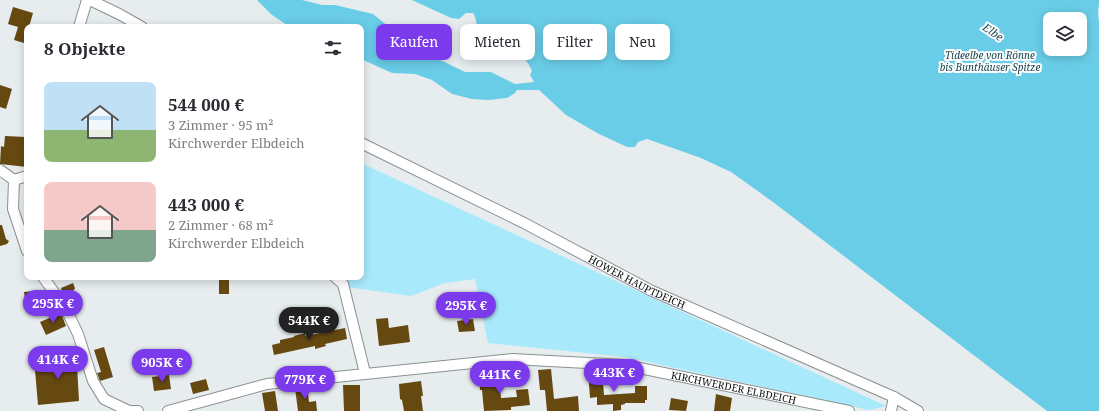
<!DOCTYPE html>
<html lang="de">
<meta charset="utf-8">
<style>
body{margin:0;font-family:"Noto Serif",serif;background:#f2f2f3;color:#2b2b33;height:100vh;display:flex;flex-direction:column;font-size:15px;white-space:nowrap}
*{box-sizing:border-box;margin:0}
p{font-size:13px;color:#7c7c81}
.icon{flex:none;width:22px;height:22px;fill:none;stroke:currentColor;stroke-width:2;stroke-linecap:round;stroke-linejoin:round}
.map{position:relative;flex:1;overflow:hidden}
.details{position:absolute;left:24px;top:24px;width:340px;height:256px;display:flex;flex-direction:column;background:#fff;border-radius:8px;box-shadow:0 2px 10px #0003}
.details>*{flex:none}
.hud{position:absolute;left:376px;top:24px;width:380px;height:36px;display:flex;gap:8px}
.fabs{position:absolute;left:1043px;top:12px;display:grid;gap:8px}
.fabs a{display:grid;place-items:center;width:44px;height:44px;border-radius:8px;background:#fff;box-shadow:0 2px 10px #0003;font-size:20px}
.price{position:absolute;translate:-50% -34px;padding:0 9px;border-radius:14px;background:#7c3aed;color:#fff;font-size:13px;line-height:26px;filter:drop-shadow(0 1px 2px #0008)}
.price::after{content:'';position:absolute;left:50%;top:24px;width:12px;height:9px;margin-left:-6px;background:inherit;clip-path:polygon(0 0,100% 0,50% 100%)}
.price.current{background:#222;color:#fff}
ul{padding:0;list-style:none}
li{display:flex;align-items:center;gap:12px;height:100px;padding:0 20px}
li span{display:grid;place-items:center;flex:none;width:112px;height:80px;border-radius:8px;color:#555}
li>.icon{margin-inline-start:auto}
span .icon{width:48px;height:48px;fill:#fffc;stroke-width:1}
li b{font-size:17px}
h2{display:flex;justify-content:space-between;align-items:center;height:48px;padding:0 20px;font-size:17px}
.tag{padding:0 14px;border-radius:8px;background:#fff;box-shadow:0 2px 10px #0003;font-size:14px;line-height:36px}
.tag.current{background:#7c3aed;color:#fff}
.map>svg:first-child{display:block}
</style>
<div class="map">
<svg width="1099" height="411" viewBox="0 0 1099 411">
<rect width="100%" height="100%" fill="#e7edef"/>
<!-- green -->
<path fill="#a9e9fc" d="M 361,163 L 886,406 L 869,410 L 625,357 L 488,343 L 475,279 L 445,283 L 411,296 L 346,287 L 331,277 L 361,277 Z"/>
<!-- water -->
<path fill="#6acde8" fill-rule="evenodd" d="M 257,0 L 302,0 L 322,5 L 335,5 L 373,14 L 394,31 L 407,34 L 430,55 L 465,72 L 491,72 L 515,84 L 534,82 L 530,75 L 532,71 C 525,53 510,49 494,41 C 490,39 486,38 482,35 C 475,29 478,20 473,13 L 466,13 L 459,19 L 451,18 L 412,0 L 1099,0 C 1099,7 1097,15 1099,21 L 1099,411 L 1047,411 L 773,202 L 731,172 L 701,158 L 647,139 L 638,142 L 635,147 L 627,147 L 599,134 L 566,115 L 539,90 L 517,90 L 515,93 L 507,98 L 488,100 L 472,99 L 452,94 L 432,80 L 415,74 L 392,73 L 361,59 L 361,27 L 290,27 L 272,15 ZM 1050,19 L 1080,19 L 1080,49 L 1050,49 Z"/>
<!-- building -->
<path fill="#664911" d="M 13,7 L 33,13 L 29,27 L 27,27 L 27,34 L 24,43 L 14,40 L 18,27 L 8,24 Z
M 0,85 L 12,89 L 6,109 L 0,107 Z
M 5,136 L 26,137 L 24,158 L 27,158 L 27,167 L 0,164 L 1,146 L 4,147 Z
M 0,225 L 2,225 L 6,239 L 9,241 L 7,244 L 0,246 Z
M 219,277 L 229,277 L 229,294 L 219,294 Z
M 73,283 L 75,288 L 74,290 L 64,295 L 61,288 Z
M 34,291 L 36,303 L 26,305 L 24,292 Z
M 61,313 L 66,326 L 46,335 L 40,322 Z
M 388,318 L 389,328 L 408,325 L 410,342 L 379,346 L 376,319 Z
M 473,319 L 475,331 L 459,332 L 457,321 Z
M 345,328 L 347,339 L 325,344 L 326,346 L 315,349 L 315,346 L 274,355 L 272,345 L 280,343 L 280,340 L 294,337 L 294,336 L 305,333 L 305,336 Z
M 104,347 L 113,377 L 100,381 L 97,373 L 101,372 L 94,350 Z
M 72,352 L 74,366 L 77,366 L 79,401 L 38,405 L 35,370 L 46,369 L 45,354 Z
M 551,369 L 554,399 L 578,396 L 579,411 L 547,411 L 545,390 L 540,390 L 538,370 Z
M 588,370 L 602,370 L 604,395 L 635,393 L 635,386 L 647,386 L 647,400 L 645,400 L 645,403 L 625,403 L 625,404 L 621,405 L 621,410 L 613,411 L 613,404 L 597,405 L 597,397 L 590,398 Z
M 499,374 L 501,398 L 517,397 L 516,390 L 528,389 L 530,405 L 511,407 L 511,410 L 484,411 L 482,390 L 480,390 L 479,375 Z
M 169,375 L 171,389 L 154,391 L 152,377 Z
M 206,379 L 209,390 L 193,394 L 190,383 Z
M 421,381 L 423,396 L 421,396 L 423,411 L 404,411 L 402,400 L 400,399 L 399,384 Z
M 343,385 L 360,385 L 360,411 L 344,411 Z
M 307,386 L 309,402 L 316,401 L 317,411 L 298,411 L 295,388 Z
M 275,391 L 278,411 L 265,411 L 262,393 Z
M 716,394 L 732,398 L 730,411 L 714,411 Z
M 671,398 L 688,401 L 686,411 L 669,410 Z"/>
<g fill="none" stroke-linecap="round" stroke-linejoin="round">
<defs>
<g id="minor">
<path d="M 90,0 L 119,14 L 142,27"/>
<path d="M 79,27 L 87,0"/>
<path id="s1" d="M 361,143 L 524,223 L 650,290 L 894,397 L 918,411"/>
<path d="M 0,170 L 14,180 L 13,209 L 27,251"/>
<path d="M 14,180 L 27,176"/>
<path d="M 43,277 L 66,309 L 78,334 L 93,381 L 104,399 L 129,411 L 138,411"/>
<path d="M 335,277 L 343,284 L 365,373"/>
<path id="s2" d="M 168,411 L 267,384 L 512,359 L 625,365 L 849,411"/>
<path d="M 891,411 L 894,397"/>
</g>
</defs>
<!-- minor casing -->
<use href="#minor" stroke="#8a9092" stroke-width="12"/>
<!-- minor -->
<use href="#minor" stroke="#fff" stroke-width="10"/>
</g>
<g text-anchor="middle" stroke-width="4" stroke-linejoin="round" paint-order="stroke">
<!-- park labels -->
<g font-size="10" font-style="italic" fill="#14414c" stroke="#fff">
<text x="990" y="59">Tideelbe von Rönne<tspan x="990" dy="12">bis Bunthäuser Spitze</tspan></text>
</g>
<!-- street labels -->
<g font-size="10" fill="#0b0d0e" stroke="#fff">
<text dy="4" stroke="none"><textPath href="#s1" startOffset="309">HOWER HAUPTDEICH</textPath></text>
<text dy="4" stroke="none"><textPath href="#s2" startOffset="573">KIRCHWERDER ELBDEICH</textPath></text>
</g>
<!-- water labels -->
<g font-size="11" font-style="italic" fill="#204c58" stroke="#fff">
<text transform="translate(993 32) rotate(34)" y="4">Elbe</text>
</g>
</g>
</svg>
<div class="fabs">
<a><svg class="icon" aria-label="layers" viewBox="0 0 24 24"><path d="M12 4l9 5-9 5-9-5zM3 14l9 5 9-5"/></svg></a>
</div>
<b class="price" style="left:53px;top:324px">295K €</b>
<b class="price" style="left:466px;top:326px">295K €</b>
<b class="price current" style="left:309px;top:341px">544K €</b>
<b class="price" style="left:58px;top:380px">414K €</b>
<b class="price" style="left:162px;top:383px">905K €</b>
<b class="price" style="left:614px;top:393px">443K €</b>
<b class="price" style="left:500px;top:395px">441K €</b>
<b class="price" style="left:305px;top:400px">779K €</b>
<div class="hud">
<a class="tag current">Kaufen</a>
<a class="tag">Mieten</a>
<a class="tag">Filter</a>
<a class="tag">Neu</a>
</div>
<section class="details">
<h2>8 Objekte<svg class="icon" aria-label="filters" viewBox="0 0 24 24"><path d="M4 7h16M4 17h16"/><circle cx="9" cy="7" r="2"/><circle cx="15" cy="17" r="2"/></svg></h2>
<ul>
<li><span style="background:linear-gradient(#bfe0f5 60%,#8fb573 0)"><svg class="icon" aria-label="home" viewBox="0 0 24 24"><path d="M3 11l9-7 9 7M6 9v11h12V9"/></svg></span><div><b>544 000 €</b><p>3 Zimmer · 95 m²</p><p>Kirchwerder Elbdeich</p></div></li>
<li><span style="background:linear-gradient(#f6c9c9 60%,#7fa58c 0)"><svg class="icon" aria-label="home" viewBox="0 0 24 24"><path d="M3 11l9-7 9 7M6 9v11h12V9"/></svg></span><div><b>443 000 €</b><p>2 Zimmer · 68 m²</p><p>Kirchwerder Elbdeich</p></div></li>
</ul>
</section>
</div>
